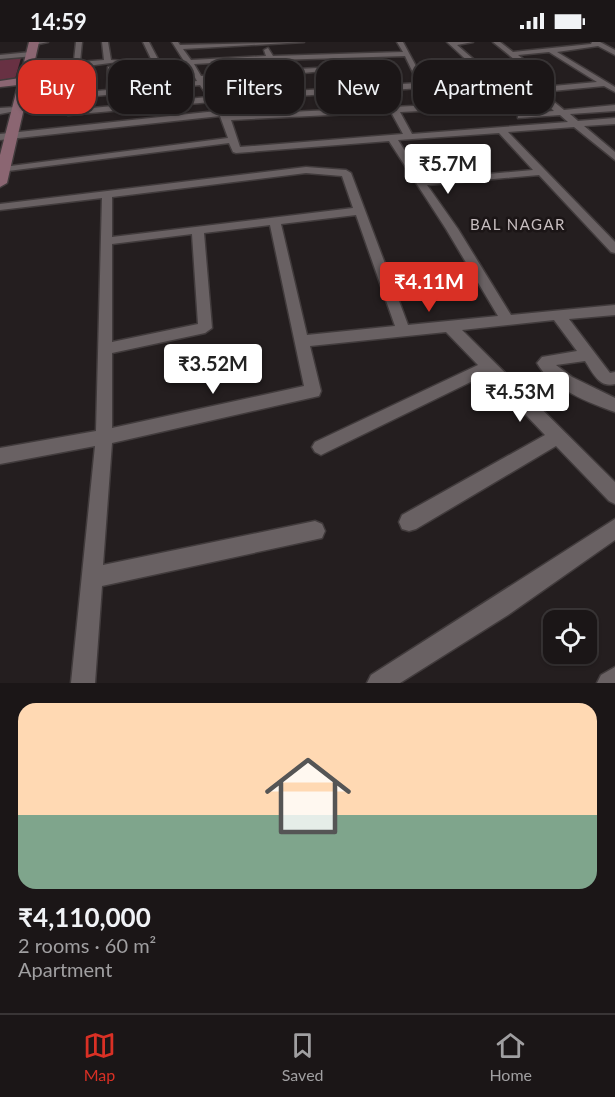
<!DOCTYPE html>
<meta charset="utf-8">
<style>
body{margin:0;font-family:Lato,sans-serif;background:#282324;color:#f1f3f6;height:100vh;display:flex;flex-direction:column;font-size:22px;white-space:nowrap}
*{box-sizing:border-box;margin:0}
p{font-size:20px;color:#a09fa1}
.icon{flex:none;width:33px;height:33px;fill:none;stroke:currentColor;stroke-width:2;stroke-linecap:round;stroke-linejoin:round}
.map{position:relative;height:641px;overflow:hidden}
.panel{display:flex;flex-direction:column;background:#1b1617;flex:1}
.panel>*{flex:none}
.guide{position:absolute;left:18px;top:18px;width:579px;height:54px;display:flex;gap:12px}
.controls{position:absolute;left:543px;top:568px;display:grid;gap:12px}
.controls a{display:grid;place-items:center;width:54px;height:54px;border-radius:12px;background:#1b1617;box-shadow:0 2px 4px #0004,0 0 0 2px #393536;font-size:30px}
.price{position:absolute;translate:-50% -51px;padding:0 14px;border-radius:6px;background:#fff;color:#222;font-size:20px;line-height:39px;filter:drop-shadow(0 2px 3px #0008)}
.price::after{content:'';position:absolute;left:50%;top:36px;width:18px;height:14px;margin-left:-9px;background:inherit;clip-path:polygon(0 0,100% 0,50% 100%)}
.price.on{background:#d93025;color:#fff}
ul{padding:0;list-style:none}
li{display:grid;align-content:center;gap:12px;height:318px;padding:0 18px}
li+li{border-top:2px solid #393536}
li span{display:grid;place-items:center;height:186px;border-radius:18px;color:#555}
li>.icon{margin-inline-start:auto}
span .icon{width:108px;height:108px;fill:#fffc;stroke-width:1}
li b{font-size:26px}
.tag{padding:0 21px;border-radius:18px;background:#1b1617;box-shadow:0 2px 4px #0004,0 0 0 2px #393536;font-size:21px;line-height:54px}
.tag.on{background:#d93025;color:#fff}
.status{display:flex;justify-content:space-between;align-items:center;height:42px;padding:0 30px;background:#1b1617;direction:ltr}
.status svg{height:16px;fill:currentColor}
.dock{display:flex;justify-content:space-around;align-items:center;height:84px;border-top:2px solid #393536;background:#1b1617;font-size:16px;color:#a09fa1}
.dock a{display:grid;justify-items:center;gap:3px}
.dock .on{color:#d93025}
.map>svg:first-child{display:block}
</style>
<div class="status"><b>14:59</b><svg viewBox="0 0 49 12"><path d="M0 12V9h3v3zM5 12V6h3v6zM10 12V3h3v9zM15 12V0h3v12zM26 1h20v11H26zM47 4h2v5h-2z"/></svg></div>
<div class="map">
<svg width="615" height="641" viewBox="0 0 615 641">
<rect width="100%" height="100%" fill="#241e1f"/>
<!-- green -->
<path fill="#683143" d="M 21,16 L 15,37 L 0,39 L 0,18 Z"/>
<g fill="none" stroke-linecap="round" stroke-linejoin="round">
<defs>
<path id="street" d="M 31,0 L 48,0 L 34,3 Z
M 76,0 L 82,0 L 80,20 L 104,18 L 102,0 L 108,0 L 111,18 L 125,19 L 80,25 L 77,51 L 107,48 L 108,25 L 153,21 L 143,0 L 149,0 L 160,21 L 184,19 L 172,0 L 178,0 L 180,3 L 304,0 L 183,7 L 191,18 L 266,14 L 264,8 L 268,6 L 273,14 L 403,10 L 397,0 L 403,0 L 425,41 L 452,40 L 456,42 L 452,44 L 219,59 L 229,73 L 475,61 L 472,52 L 500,49 L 447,0 L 473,0 L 457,3 L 509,48 L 597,40 L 549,10 L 518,13 L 543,33 L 536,35 L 493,0 L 500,0 L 513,10 L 591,2 L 592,0 L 600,0 L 615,8 L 615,13 L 598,4 L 557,10 L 615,45 L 615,50 L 604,44 L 542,50 L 564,68 L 615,63 L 615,69 L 570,72 L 578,79 L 615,76 L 615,82 L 584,84 L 615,110 L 615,118 L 574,85 L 508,90 L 615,200 L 615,211 L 611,210 L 539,133 L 427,143 L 458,187 L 511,273 L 615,263 L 615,273 L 569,277 L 610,331 L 615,330 L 615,342 C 599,346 593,331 585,319 L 556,323 L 572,335 L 615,356 L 615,370 C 589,361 551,346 537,321 L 542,315 L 577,309 L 554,278 L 462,288 L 615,440 L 615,462 L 609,459 L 556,404 L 416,487 L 409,489 L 402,487 L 399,480 L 402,473 L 545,393 L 487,332 L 327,410 L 321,413 L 315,410 L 312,405 L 315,400 L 478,323 L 446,290 L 310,304 L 321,349 L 319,354 L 112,401 L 103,523 L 315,479 L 322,482 L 325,489 L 322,496 L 102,544 L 95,641 L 71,641 L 95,404 L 0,422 L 0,406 L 96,389 L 102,156 L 0,168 L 0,162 L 306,125 L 346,128 L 351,131 L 408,283 L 498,274 L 446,187 L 389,99 L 236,111 L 233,110 L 229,101 L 0,130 L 0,126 L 3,125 L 228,96 L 220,74 L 0,98 L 0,92 L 217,69 L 211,60 L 68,73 L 68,69 L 71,68 L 208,55 L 200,43 L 77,56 L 75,65 L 69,65 ZM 405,14 L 418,41 L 216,54 L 204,38 L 275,34 L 341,27 L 337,25 L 278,28 L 275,18 ZM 267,18 L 271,30 L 201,34 L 194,22 ZM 187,23 L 190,28 L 115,34 L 115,29 ZM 193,32 L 197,39 L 115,47 L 115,39 ZM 534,51 L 554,69 L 521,71 L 518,72 L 518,76 L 560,73 L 568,80 L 412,92 L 400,70 L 481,66 L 485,63 L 480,56 ZM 391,70 L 403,92 L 240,105 L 231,78 ZM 499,91 L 533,128 L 423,138 L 398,98 ZM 306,131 L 342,134 L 353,166 L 112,195 L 112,155 ZM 356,173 L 395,284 L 307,293 L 281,182 ZM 270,183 L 304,344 L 112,386 L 112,311 L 205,291 L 212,286 L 204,191 ZM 192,192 L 198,282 L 112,300 L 112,202 Z
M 31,10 L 34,14 L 0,17 L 0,13 Z
M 0,66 L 17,65 L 21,68 L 0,72 Z
M 615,477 L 615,498 L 508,573 L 400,641 L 367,641 L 371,633 Z
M 615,625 L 615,641 L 597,641 L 601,633 Z"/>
<path id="secondary" d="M 29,0 L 39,0 L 7,141 L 0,145 L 0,113 L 18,43 L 0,45 L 0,39 L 20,36 Z"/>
</defs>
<!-- street casing -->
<use href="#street" stroke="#413b3c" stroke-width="3"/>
<!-- secondary casing -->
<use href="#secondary" stroke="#413b3c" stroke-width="3"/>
<!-- street -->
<use href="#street" fill="#696163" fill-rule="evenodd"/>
<!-- secondary -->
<use href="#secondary" fill="#8b6672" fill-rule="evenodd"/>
</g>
<g text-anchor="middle" stroke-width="5" stroke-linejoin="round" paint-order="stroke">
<!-- far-neighbourhood labels -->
<g font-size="15" letter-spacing="1.5" fill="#c7bec0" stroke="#1b1516">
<text x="518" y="188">BAL NAGAR</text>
</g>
</g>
</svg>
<div class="controls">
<a><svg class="icon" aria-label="locate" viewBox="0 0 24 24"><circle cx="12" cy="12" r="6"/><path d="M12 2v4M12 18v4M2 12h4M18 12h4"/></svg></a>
</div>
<b class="price" style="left:448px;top:153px">₹5.7M</b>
<b class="price on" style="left:429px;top:271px">₹4.11M</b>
<b class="price" style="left:213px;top:353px">₹3.52M</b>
<b class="price" style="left:520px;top:381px">₹4.53M</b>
<div class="guide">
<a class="tag on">Buy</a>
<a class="tag">Rent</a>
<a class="tag">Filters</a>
<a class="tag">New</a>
<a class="tag">Apartment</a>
</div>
</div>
<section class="panel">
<ul>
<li><span style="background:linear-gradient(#ffd9b3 60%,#7fa58c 0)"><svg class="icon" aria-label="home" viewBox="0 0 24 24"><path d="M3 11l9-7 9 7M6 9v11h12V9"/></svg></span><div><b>₹4,110,000</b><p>2 rooms · 60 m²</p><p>Apartment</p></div></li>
</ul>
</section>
<nav class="dock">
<a class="on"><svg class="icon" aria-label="map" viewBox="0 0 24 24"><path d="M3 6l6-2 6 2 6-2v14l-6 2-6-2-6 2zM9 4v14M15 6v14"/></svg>Map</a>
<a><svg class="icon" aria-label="saved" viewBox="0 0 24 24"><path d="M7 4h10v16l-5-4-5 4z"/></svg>Saved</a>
<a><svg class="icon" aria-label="home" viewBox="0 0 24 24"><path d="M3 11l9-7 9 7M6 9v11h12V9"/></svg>Home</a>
</nav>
